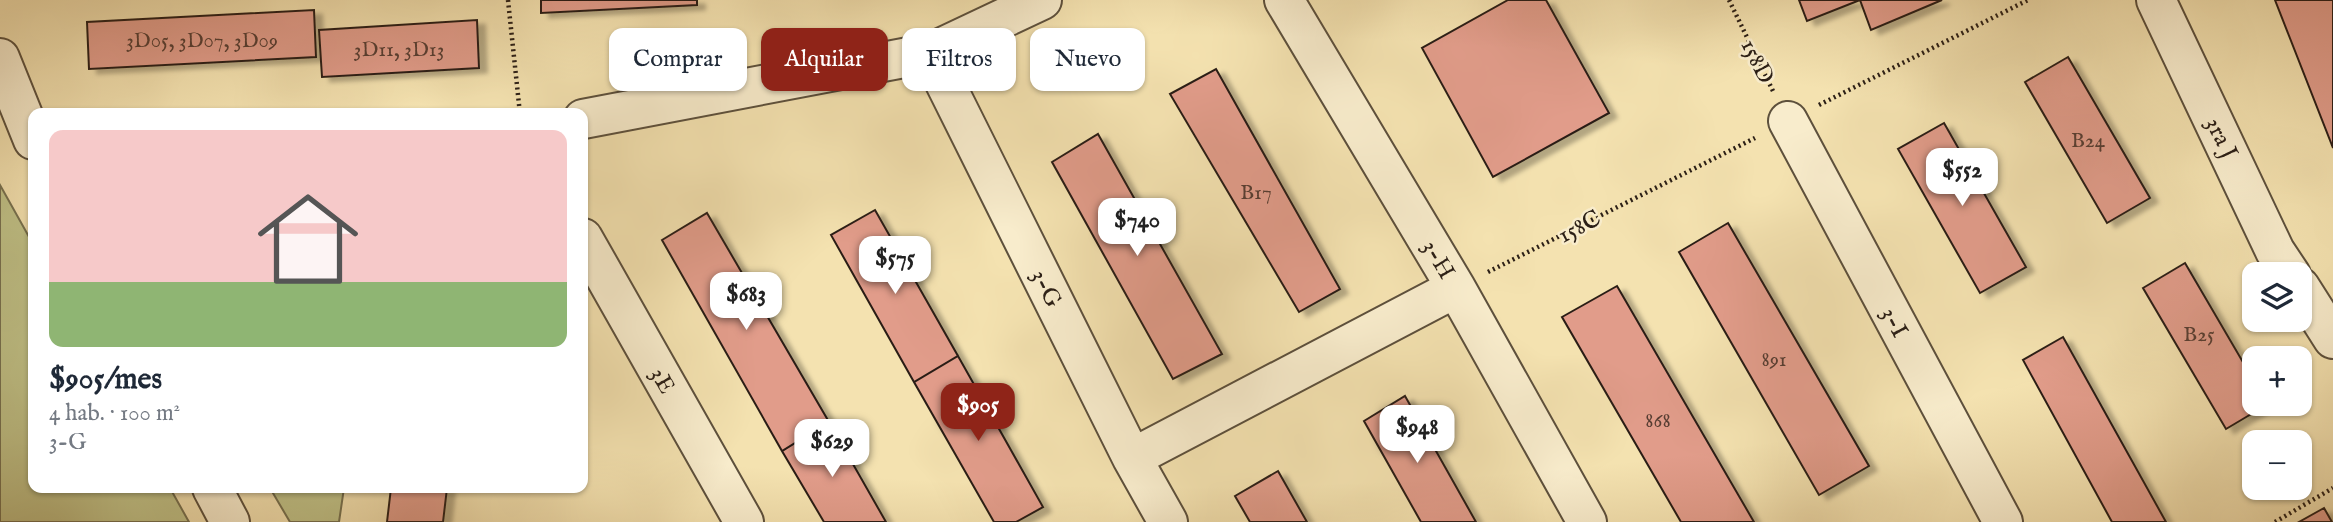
<!DOCTYPE html>
<html lang="es">
<meta charset="utf-8">
<style>
body{margin:0;font-family:"IM FELL English",serif;background:#f6f6f7;color:#1f2937;height:100vh;display:flex;flex-direction:column;font-size:26px;white-space:nowrap}
*{box-sizing:border-box;margin:0}
p{font-size:23px;color:#747a83}
.icon{flex:none;width:38px;height:38px;fill:none;stroke:currentColor;stroke-width:2;stroke-linecap:round;stroke-linejoin:round}
.map{position:relative;flex:1;overflow:hidden}
.sheet{position:absolute;left:28px;top:108px;width:560px;height:385px;display:flex;flex-direction:column;background:#fff;border-radius:14px;box-shadow:0 2px 5px #0004}
.sheet>*{flex:none}
.banner{position:absolute;left:609px;top:28px;width:665px;height:63px;display:flex;gap:14px}
.controls{position:absolute;left:2242px;top:262px;display:grid;gap:14px}
.controls a{display:grid;place-items:center;width:70px;height:70px;border-radius:14px;background:#fff;box-shadow:0 2px 5px #0004;font-size:35px}
.price{position:absolute;translate:-50% -60px;padding:0 16px;border-radius:14px;background:#fff;color:#222;font-size:23px;line-height:46px;filter:drop-shadow(0 2px 4px #0008)}
.price::after{content:'';position:absolute;left:50%;top:42px;width:21px;height:16px;margin-left:-10px;background:inherit;clip-path:polygon(0 0,100% 0,50% 100%)}
.price.selected{background:#8f2418;color:#fff}
ul{padding:0;list-style:none}
li{display:grid;align-content:center;gap:14px;height:371px;padding:0 21px}
li+li{border-top:2px solid #e0e1e3}
li span{display:grid;place-items:center;height:217px;border-radius:14px;color:#555}
li>.icon{margin-inline-start:auto}
span .icon{width:126px;height:126px;fill:#fffc;stroke-width:1}
li b{font-size:30px}
.chip{padding:0 24px;border-radius:14px;background:#fff;box-shadow:0 2px 5px #0004;font-size:24px;line-height:63px}
.chip.selected{background:#8f2418;color:#fff}
.map>svg:first-child{display:block}
</style>
<div class="map">
<svg width="2333" height="522" viewBox="0 0 2333 522">
<defs>
<filter id="shadow"><feDropShadow dx="8" dy="4.5" stdDeviation="2" flood-color="#0004"/></filter>
</defs>
<rect width="100%" height="100%" fill="#f4e2b0"/>
<filter id="stains"><feTurbulence type="fractalNoise" baseFrequency=".00286" numOctaves="4"/><feColorMatrix values="0 0 0 0 .2 0 0 0 0 .09 0 0 0 0 .02 0 0 0 .5 -.17"/></filter>
<radialGradient id="worn" r=".72"><stop offset=".6" stop-color="#630" stop-opacity="0"/><stop offset="1" stop-color="#630" stop-opacity=".3"/></radialGradient>
<!-- green -->
<path fill="#c0c288" stroke="#76704f" stroke-width="2" d="M 0,185 L 33,244 L 33,488 L 170,488 L 189,522 L 0,522 Z
M 270,488 L 344,488 L 339,522 L 290,522 Z"/>
<!-- building -->
<path fill="#e19c8a" stroke="#2b1f16" stroke-width="2" filter="url(#shadow)" d="M 541,0 L 697,0 L 697,5 L 541,13 Z
M 1508,0 L 1546,0 L 1609,113 L 1493,177 L 1422,48 Z
M 1799,0 L 1860,0 L 1807,21 Z
M 1860,0 L 1942,0 L 1871,30 Z
M 2275,0 L 2333,0 L 2333,148 Z
M 314,10 L 316,57 L 89,69 L 87,22 Z
M 477,20 L 479,68 L 322,77 L 319,30 Z
M 2068,57 L 2150,198 L 2107,223 L 2025,82 Z
M 1216,69 L 1340,289 L 1299,312 L 1170,94 Z
M 1944,123 L 2026,267 L 1980,293 L 1898,149 Z
M 1098,134 L 1222,354 L 1173,379 L 1052,162 Z
M 875,210 L 958,356 L 914,382 L 831,235 Z
M 707,213 L 829,422 L 782,451 L 662,240 Z
M 1728,223 L 1869,466 L 1819,495 L 1679,252 Z
M 2185,263 L 2254,381 L 2254,404 L 2268,404 L 2226,429 L 2143,288 Z
M 1617,286 L 1754,522 L 1681,522 L 1562,317 Z
M 2063,337 L 2166,522 L 2112,522 L 2023,360 Z
M 958,356 L 1043,507 L 1016,522 L 994,522 L 914,382 Z
M 1405,396 L 1476,522 L 1421,522 L 1364,421 Z
M 829,422 L 886,522 L 824,522 L 782,451 Z
M 1278,471 L 1307,522 L 1250,522 L 1235,496 Z
M 391,488 L 447,488 L 443,522 L 387,522 Z
M 2324,508 L 2332,522 L 2299,522 Z"/>
<g fill="none" stroke-linecap="round" stroke-linejoin="round">
<defs>
<path id="minor" d="M 1284,0 L 1456,288 L 1587,522
M 2156,0 L 2275,251 L 2291,275
M 930,53 L 1132,458 L 1168,522
M 0,58 L 33,140
M 583,119 L 930,53 L 1042,0
M 1788,121 L 2003,522
M 583,238 L 744,522
M 2300,287 L 2333,339
M 1132,458 L 1456,288
M 212,488 L 230,522"/>
</defs>
<!-- minor casing -->
<use href="#minor" stroke="#5d503c" stroke-width="42"/>
<!-- path -->
<path stroke="#2b1f16" stroke-width="4.5" stroke-dasharray="2 3.5" stroke-linecap="butt" d="M 508,0 L 520,114
M 1729,0 L 1773,91
M 1819,105 L 2028,0
M 1488,272 L 1755,138
M 2275,522 L 2333,488"/>
<!-- minor -->
<use href="#minor" stroke="#f8eccc" stroke-width="38"/>
</g>
<g text-anchor="middle" stroke-width="5" stroke-linejoin="round" paint-order="stroke">
<!-- number labels -->
<g font-size="21" fill="#583e33">
<text x="202" y="47">3D05, 3D07, 3D09</text>
<text x="399" y="56">3D11, 3D13</text>
<text x="2088" y="147">B24</text>
<text x="1256" y="199">B17</text>
<text x="2199" y="341">B25</text>
<text x="1774" y="366">891</text>
<text x="1658" y="427">868</text>
</g>
<!-- street labels -->
<g font-size="24" fill="#2b1f16" stroke="#f8eccc">
<text transform="translate(1758 61) rotate(64)" y="8">158D</text>
<text transform="translate(2222 138) rotate(64)" y="8">3ra J</text>
<text transform="translate(1579 226) rotate(-27)" y="8">158C</text>
<text transform="translate(1439 259) rotate(59)" y="8">3-H</text>
<text transform="translate(1047 288) rotate(63)" y="8">3-G</text>
<text transform="translate(1895 322) rotate(62)" y="8">3-I</text>
<text transform="translate(663 380) rotate(60)" y="8">3E</text>
</g>
</g>
<rect width="100%" height="100%" filter="url(#stains)"/>
<rect width="100%" height="100%" fill="url(#worn)"/>
</svg>
<div class="controls">
<a><svg class="icon" aria-label="layers" viewBox="0 0 24 24"><path d="M12 4l9 5-9 5-9-5zM3 14l9 5 9-5"/></svg></a>
<a>+</a>
<a>−</a>
</div>
<b class="price" style="left:1962px;top:208px">$552</b>
<b class="price" style="left:1137px;top:258px">$740</b>
<b class="price" style="left:895px;top:296px">$575</b>
<b class="price" style="left:746px;top:332px">$683</b>
<b class="price selected" style="left:978px;top:443px">$905</b>
<b class="price" style="left:1417px;top:465px">$948</b>
<b class="price" style="left:832px;top:479px">$629</b>
<div class="banner">
<a class="chip">Comprar</a>
<a class="chip selected">Alquilar</a>
<a class="chip">Filtros</a>
<a class="chip">Nuevo</a>
</div>
<section class="sheet">
<ul>
<li><span style="background:linear-gradient(#f6c9c9 70%,#8fb573 0)"><svg class="icon" aria-label="home" viewBox="0 0 24 24"><path d="M3 11l9-7 9 7M6 9v11h12V9"/></svg></span><div><b>$905/mes</b><p>4 hab. · 100 m²</p><p>3-G</p></div></li>
</ul>
</section>
</div>
